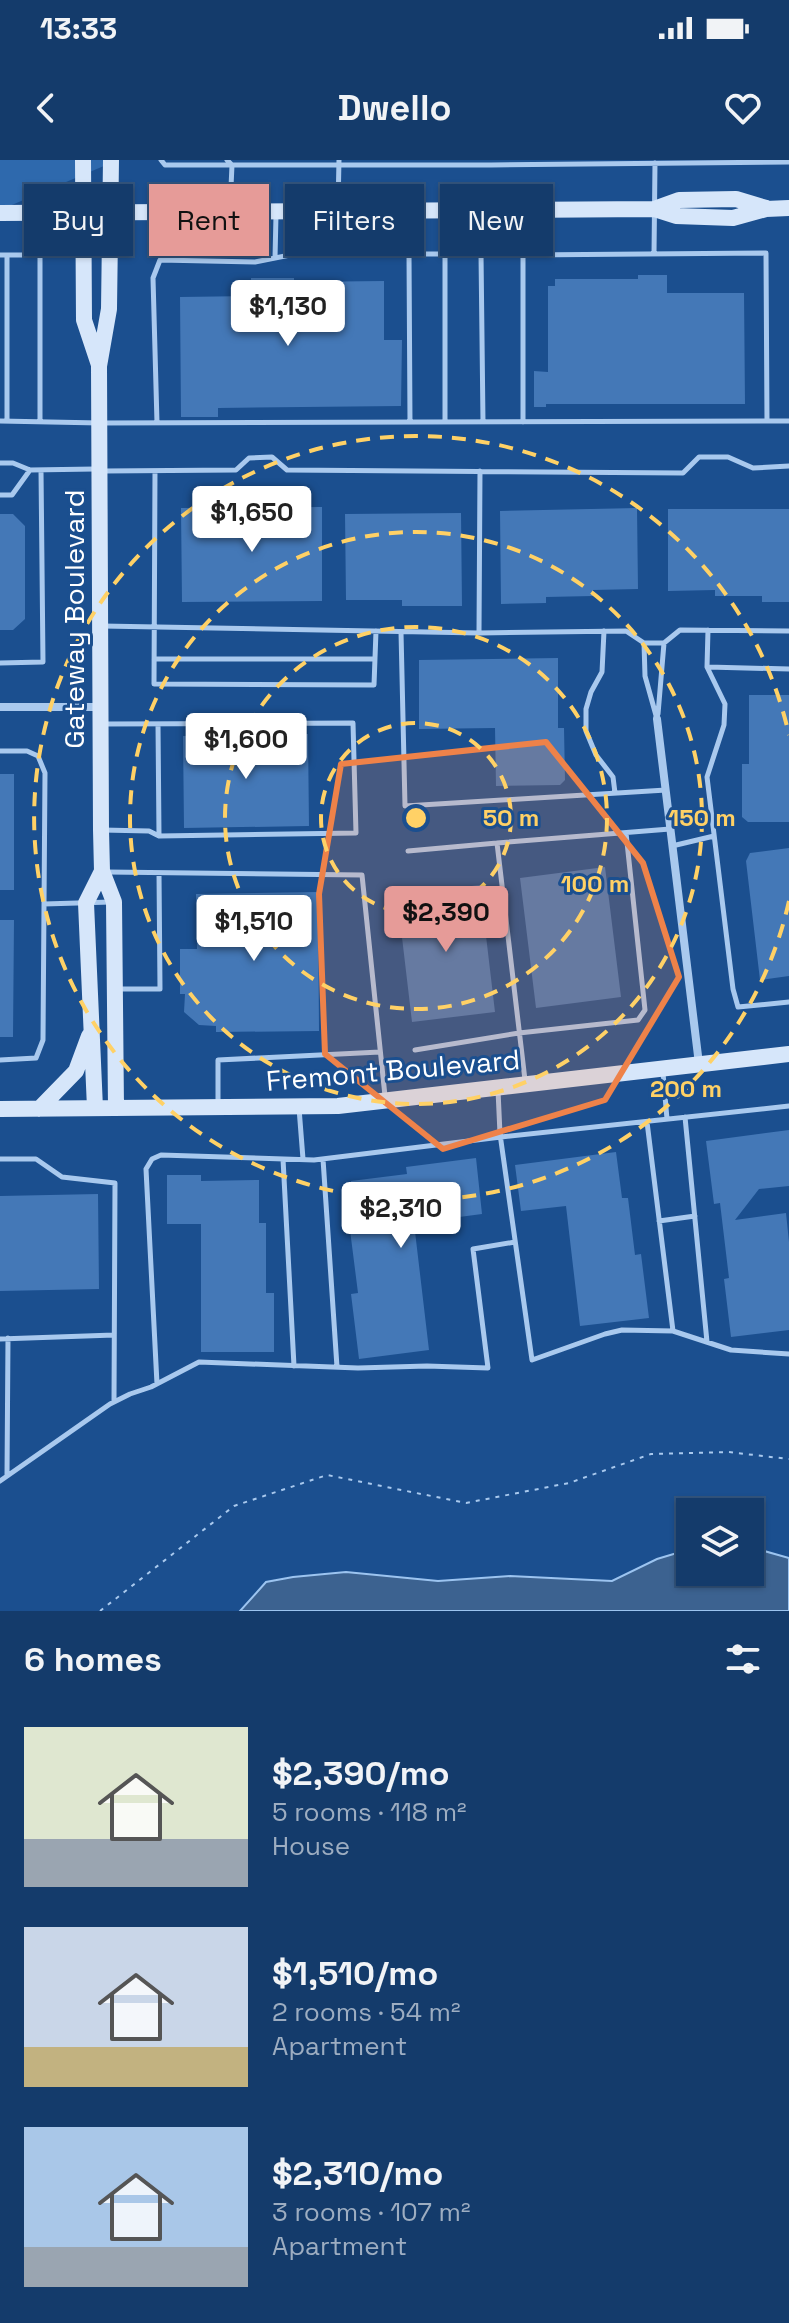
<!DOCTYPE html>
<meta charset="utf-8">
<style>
body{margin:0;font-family:"Space Grotesk",sans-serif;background:#214673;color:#f1f3f6;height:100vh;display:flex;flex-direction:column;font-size:30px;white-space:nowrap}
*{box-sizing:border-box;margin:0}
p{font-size:26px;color:#9dadc1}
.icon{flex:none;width:44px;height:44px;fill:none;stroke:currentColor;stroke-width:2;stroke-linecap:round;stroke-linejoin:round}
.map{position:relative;height:1451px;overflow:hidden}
.side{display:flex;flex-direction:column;background:#143b6b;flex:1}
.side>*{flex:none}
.banner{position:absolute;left:24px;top:24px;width:742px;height:72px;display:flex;gap:16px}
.fabs{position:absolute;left:676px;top:1338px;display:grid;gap:16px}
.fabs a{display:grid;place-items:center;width:88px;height:88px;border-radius:0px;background:#143b6b;box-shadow:0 2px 6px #0004,0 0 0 2px #33557e;font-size:40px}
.price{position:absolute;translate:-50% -68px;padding:0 18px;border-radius:8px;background:#fff;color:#222;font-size:26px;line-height:52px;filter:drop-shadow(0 2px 4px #0008)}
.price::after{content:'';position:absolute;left:50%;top:48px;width:24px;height:18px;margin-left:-12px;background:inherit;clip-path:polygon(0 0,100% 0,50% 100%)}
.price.active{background:#e69b98;color:#111}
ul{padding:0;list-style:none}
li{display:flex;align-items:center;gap:24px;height:200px;padding:0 24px}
li span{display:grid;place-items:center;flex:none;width:224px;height:160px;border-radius:0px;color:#555}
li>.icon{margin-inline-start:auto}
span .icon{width:96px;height:96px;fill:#fffc;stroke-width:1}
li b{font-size:34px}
h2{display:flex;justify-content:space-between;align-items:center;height:96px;padding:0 24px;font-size:34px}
.pill{padding:0 28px;border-radius:0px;background:#143b6b;box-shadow:0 2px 6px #0004,0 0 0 2px #33557e;font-size:28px;line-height:72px}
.pill.active{background:#e69b98;color:#111}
.status{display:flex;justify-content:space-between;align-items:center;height:56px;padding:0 40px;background:#143b6b;direction:ltr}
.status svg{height:22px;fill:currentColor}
header{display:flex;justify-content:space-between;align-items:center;height:104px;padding:0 24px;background:#143b6b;font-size:36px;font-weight:800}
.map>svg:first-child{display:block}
</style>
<div class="status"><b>13:33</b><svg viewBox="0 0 49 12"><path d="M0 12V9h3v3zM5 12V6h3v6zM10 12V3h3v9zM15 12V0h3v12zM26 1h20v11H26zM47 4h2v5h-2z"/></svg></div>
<header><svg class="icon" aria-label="back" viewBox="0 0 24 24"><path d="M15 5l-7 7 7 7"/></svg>Dwello<svg class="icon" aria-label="heart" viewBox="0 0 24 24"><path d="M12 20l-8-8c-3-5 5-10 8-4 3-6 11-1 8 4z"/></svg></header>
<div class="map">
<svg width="789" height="1451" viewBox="0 0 789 1451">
<rect width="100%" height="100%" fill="#1b4f8f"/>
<!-- green -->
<path fill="#2e69ad" d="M 0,0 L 118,0 L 0,50 Z"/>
<!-- water -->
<path fill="#3c6290" stroke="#9cc4f0" stroke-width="2" d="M 750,1387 L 789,1398 L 789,1451 L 240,1451 L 266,1422 L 293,1417 L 346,1412 L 438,1421 L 510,1416 L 612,1421 L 657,1399 L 690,1389 L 690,1412 L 750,1412 Z"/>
<!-- building -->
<path fill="#4478b7" d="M 638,115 L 667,115 L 667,133 L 744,133 L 745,244 L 546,244 L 546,247 L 534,247 L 534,211 L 548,212 L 548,126 L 555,126 L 555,119 L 638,119 Z
M 251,118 L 294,118 L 294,122 L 384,121 L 384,180 L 402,180 L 401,246 L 218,248 L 218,257 L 181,257 L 180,137 L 251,136 Z
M 322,347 L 322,441 L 182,442 L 181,348 Z
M 637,348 L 638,429 L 593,430 L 593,436 L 546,437 L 546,443 L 501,444 L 500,351 Z
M 668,349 L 789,349 L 789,442 L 762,442 L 762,436 L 715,436 L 715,430 L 668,431 Z
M 461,353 L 462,446 L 402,446 L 402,440 L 346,440 L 345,354 Z
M 0,354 L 13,354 L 25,366 L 25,459 L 13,470 L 0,470 Z
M 558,498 L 558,568 L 564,568 L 565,620 L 560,625 L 496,626 L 495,568 L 419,569 L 419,500 Z
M 749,535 L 789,535 L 789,662 L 748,662 L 742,657 L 742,604 L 749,604 Z
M 308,574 L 309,666 L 184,668 L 183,576 Z
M 0,614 L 14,614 L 14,730 L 0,730 Z
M 789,688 L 789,816 L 760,820 L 746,701 L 750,693 Z
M 605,707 L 621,837 L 536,848 L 520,718 Z
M 480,725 L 495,852 L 412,862 L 397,735 Z
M 318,732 L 319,871 L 216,872 L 216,866 L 199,865 L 184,852 L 185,834 L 180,834 L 180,789 L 197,789 L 196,734 Z
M 0,760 L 14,760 L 13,877 L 0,877 Z
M 789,970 L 789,1026 L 759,1029 L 735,1060 L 786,1053 L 789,1082 L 789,1170 L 731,1177 L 724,1119 L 729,1118 L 720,1043 L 714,1044 L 706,981 Z
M 616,992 L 622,1038 L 628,1038 L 635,1095 L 641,1094 L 649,1158 L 580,1166 L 566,1046 L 521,1051 L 515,1005 Z
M 476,998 L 482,1054 L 414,1063 L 429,1190 L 359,1199 L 351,1134 L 358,1133 L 350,1070 L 357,1069 L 351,1021 L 407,1014 L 406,1007 Z
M 167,1015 L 201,1015 L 201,1021 L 259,1020 L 259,1063 L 266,1063 L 266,1133 L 274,1133 L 274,1192 L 201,1192 L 201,1064 L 167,1064 Z
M 98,1034 L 99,1129 L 0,1131 L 0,1036 Z"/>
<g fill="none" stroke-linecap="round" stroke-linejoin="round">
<!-- path -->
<path stroke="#a9c9ee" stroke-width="2" stroke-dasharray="4 6" stroke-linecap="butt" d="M 100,1451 L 234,1346 L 327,1315 L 466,1343 L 569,1323 L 651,1294 L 728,1292 L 789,1299"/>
<!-- lane -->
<path stroke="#a9c9ee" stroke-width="5" d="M 161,0 L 165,5 L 491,5 L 789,2
M 227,0 L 232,5 L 230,49
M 338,47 L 339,0
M 409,94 L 410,262
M 654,94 L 655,3
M 0,95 L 40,95 L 40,261
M 525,95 L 766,93 L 767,261
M 275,98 L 276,55
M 0,261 L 100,263 L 789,261
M 7,261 L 7,95
M 445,262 L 445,55
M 523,262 L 523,55
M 157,263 L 153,118 L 160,100 L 255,102 L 295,94 L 481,94 L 483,262
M 0,303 L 13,303 L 30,310 L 95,309
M 104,311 L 236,310 L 249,298 L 272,297 L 287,310 L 683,313 L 699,297 L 728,297 L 753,308 L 789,306
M 155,311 L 154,524 L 374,525 L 376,471
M 0,335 L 12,335 L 30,310
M 102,466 L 479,473 L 626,471 L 644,483 L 664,483 L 680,470 L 789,471
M 708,470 L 707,507 L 725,544 L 724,565 L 707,617 L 733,829 L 738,847 L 789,842
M 604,471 L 602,512 L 591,532 L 586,549 L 586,571 L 596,595 L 613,617 L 615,633
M 401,472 L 405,646 L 666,630
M 479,473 L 480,311
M 644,483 L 645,516 L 657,559
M 154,499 L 375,499
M 0,503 L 43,502 L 41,310
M 708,507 L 789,509
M 658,554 L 664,483
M 158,564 L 159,675
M 0,591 L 27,591 L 38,596 L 45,613 L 43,880 L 36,898 L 0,900
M 102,670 L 149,671 L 159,676 L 356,673 L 353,563 L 104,564
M 672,686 L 714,676
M 408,691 L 497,683
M 107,712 L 362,715 L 385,936
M 44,744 L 111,742
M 119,829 L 160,829 L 159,713
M 415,890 L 519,873 L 638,860 L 645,850 L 626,673
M 663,913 L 667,959
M 525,920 L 497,683 L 670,669
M 498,930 L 500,974 L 532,1200 L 605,1174 L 622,1170 L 673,1171
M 218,945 L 218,900 L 380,892
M 299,948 L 303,999
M 685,957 L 707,1182
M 647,962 L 673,1171 L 731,1190 L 789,1194
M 0,999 L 36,999 L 62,1017 L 115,1023 L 114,1242
M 283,999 L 294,1206
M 323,999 L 337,1207
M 659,1061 L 695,1056
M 0,1179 L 114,1175
M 157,1224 L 146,1009 L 152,999 L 161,995 L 314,1000 L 501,977 L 789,946
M 7,1315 L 8,1178
M 0,1321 L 110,1244 L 130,1234 L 151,1227 L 199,1202 L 358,1208 L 427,1206 L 488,1208 L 473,1089 L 515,1082"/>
<!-- street -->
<path stroke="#a9c9ee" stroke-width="8" d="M 0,547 L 101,547
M 657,559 L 699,904"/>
<!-- secondary -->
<path stroke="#d6e6fa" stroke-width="16" d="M 83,0 L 84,160 L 99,205
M 111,0 L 109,149 L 99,206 L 101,670 L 102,711 L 114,742 L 116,948
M 654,49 L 679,40 L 736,39 L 766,48
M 0,53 L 654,49 L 676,56 L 733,58 L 766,49 L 789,48
M 95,948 L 86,743 L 102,711
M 0,949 L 338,946 L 789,894
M 39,949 L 76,911 L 89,876"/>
</g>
<!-- marked area -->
<path fill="#ee8249" fill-opacity="0.2" stroke="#ee8249" stroke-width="6" stroke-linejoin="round" d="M 546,582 L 643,703 L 679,817 L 605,940 L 443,989 L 325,894 L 319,734 L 341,604 Z"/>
<!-- distance rings -->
<g fill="none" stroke="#ffd166" stroke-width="4" stroke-dasharray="14 10">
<circle cx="416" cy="658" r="95"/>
<circle cx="416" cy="658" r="191"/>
<circle cx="416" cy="658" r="286"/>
<path d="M789 741A382 382 0 1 1 789 575"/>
</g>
<g text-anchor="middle" stroke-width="6" stroke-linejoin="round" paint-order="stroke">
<!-- street labels -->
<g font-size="28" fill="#fff" stroke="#1b4f8f">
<text transform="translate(74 459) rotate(-90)" y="10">Gateway Boulevard</text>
<text transform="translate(393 910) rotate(-5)" y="10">Fremont Boulevard</text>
</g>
</g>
<circle cx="416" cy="658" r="12" fill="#ffd166" stroke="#1b4f8f" stroke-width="4"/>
<g font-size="24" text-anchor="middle" font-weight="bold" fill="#ffd166" stroke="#1b4f8f" stroke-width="6" stroke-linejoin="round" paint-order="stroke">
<text x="511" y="666">50 m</text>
<text x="702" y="666">150 m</text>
<text x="595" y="732">100 m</text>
<text x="686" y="937">200 m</text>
</g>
</svg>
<div class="fabs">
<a><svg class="icon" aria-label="layers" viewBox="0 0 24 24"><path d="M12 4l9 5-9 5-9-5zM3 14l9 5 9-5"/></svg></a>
</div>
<b class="price" style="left:288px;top:188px">$1,130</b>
<b class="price" style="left:252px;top:394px">$1,650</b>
<b class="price" style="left:246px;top:621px">$1,600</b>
<b class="price active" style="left:446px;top:794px">$2,390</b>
<b class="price" style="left:254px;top:803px">$1,510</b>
<b class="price" style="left:401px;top:1090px">$2,310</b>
<div class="banner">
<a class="pill">Buy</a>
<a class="pill active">Rent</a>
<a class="pill">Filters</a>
<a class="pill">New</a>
</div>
</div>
<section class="side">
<h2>6 homes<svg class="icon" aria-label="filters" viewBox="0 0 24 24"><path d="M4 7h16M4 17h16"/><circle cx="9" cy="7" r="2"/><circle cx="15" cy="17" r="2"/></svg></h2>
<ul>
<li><span style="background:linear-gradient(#dfe7d0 70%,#9aa5b1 0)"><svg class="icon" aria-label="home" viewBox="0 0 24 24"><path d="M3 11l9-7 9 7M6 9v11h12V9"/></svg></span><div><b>$2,390/mo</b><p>5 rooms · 118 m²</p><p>House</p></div></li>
<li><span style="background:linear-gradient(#c9d6e8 75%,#c2b280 0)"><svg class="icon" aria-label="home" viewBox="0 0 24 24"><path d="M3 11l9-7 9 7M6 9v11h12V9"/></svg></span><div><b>$1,510/mo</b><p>2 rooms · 54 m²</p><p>Apartment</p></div></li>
<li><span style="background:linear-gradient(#a9c7e8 75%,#9aa5b1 0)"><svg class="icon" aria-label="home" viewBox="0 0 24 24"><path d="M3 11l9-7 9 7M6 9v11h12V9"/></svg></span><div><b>$2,310/mo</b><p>3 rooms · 107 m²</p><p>Apartment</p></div></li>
</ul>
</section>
